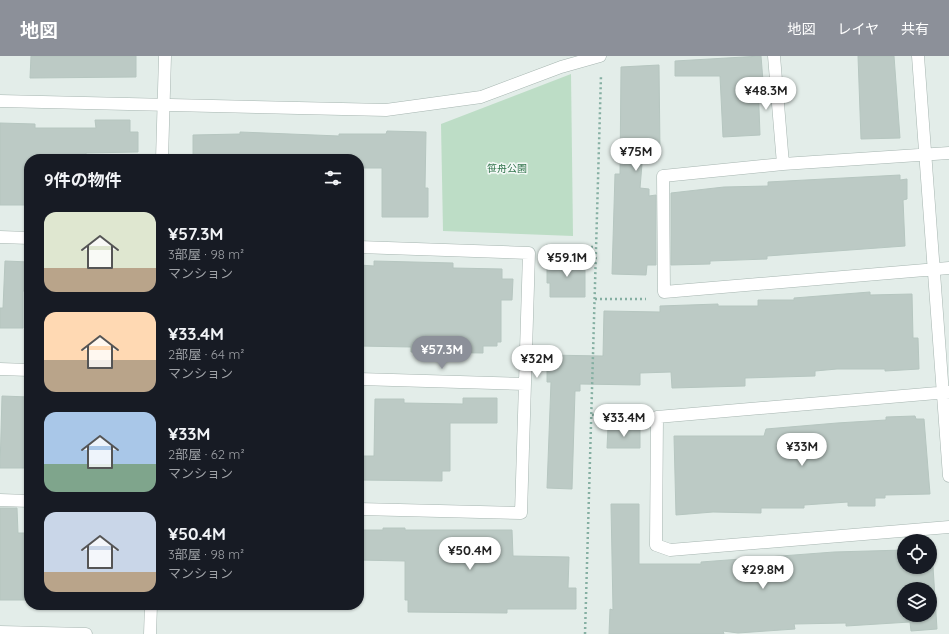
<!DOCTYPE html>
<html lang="ja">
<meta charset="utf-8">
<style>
body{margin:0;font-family:Quicksand,"Noto Sans JP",sans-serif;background:#20242c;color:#f1f3f6;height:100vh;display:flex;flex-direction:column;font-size:15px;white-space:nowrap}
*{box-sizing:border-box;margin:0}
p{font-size:13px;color:#9ea1a6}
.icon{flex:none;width:22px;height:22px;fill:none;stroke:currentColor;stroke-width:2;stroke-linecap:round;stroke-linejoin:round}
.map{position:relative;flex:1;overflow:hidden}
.details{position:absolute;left:24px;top:98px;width:340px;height:456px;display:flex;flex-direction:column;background:#171b24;border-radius:16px;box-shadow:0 1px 3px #0004}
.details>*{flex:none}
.tools{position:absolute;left:897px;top:478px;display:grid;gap:8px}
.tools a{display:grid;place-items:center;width:40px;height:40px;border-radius:50%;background:#171b24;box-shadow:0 1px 3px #0004;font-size:20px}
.price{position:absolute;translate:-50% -34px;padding:0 9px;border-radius:14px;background:#fff;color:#222;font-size:13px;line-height:26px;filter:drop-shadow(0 1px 2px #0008)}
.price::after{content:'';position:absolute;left:50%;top:24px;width:12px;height:9px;margin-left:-6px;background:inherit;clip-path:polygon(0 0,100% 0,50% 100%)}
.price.selected{background:#8c9099;color:#fff}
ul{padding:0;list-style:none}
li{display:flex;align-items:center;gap:12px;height:100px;padding:0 20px}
li span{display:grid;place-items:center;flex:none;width:112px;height:80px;border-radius:12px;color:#555}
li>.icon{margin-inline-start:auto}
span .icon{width:48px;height:48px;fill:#fffc;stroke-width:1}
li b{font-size:17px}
h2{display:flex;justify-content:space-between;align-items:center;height:48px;padding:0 20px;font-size:17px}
header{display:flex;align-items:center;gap:24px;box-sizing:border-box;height:56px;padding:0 20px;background:#8c9099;color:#fff}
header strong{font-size:19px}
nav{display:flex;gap:22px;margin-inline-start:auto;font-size:14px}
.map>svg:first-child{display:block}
</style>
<header>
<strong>地図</strong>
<nav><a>地図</a><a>レイヤ</a><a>共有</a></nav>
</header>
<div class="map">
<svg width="949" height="578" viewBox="0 0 949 578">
<rect width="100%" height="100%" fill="#e3ede9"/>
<!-- green -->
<path fill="#bdddc6" d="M 571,18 L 573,180 L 443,175 L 441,68 Z"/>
<!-- building -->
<path fill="#bccac5" stroke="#b6c6c0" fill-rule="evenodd" d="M 31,0 L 136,0 L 136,21 L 30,22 Z
M 761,0 L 763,25 L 758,26 L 760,79 L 723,81 L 720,20 L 675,20 L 675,5 Z
M 858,0 L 894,0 L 900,82 L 861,83 Z
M 659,9 L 660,96 L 643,96 L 640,132 L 649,133 L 649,140 L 656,139 L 656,209 L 647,209 L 646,219 L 612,218 L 615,118 L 620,118 L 621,11 Z
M 95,64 L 130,64 L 130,76 L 138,76 L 138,96 L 86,97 L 86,103 L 29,103 L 29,149 L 0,149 L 0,67 L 35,68 L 35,72 L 96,72 Z
M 387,75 L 426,76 L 425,132 L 428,132 L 428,161 L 382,161 L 382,112 L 359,112 L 359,103 L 193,103 L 193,79 L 240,78 L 240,76 L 339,80 L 339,78 L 386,78 Z
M 900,119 L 900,124 L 907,123 L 907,143 L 903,144 L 905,190 L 767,200 L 767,203 L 710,205 L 710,208 L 671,209 L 671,137 L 724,131 L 768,130 L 768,126 Z
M 547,204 L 585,204 L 585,241 L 550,241 L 550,227 L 547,227 Z
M 5,205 L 29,206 L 29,235 L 23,235 L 23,272 L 0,272 L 0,252 L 3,252 Z
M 374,205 L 453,207 L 453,212 L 502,213 L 502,223 L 513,223 L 512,244 L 501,244 L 501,286 L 497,286 L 497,290 L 483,290 L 483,297 L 411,296 L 411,291 L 359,290 L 359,209 L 374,210 Z
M 870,236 L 870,239 L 912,238 L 913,282 L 918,282 L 919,313 L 885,315 L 885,313 L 837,313 L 815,315 L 815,320 L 745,322 L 745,330 L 672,332 L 671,316 L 640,317 L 640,329 L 580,328 L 580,335 L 575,335 L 572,433 L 547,432 L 551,326 L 547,326 L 547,299 L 603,300 L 604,255 L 660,256 L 660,250 L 718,248 L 718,250 L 758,250 L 758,244 L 794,244 L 794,242 Z
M 2,340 L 29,341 L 29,412 L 0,412 Z
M 463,342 L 497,342 L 497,367 L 450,367 L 450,415 L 442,415 L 442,425 L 359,424 L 359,400 L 374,400 L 375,343 L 404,343 L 404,347 L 463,348 Z
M 915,360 L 916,363 L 924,363 L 930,438 L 885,439 L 885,442 L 875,442 L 875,450 L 848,450 L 848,446 L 804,449 L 804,452 L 761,452 L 761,457 L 713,456 L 676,459 L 674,380 L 764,380 L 766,373 L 837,367 L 886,364 L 886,361 Z
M 608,371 L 640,371 L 640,392 L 607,392 Z
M 611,448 L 639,448 L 639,508 L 701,508 L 701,506 L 834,496 L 904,494 L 904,511 L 930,511 L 930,495 L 932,495 L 937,573 L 911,575 L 910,566 L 846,570 L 846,567 L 794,568 L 795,573 L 738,577 L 723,575 L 724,578 L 609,578 L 610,553 L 613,554 ZM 904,533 L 930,533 L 930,559 L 904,559 Z
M 0,452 L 17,452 L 18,477 L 26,477 L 27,513 L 29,513 L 29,544 L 0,544 Z
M 383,472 L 405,472 L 405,474 L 512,474 L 513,500 L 569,501 L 568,532 L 576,532 L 576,553 L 507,553 L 507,557 L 408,556 L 408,544 L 405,544 L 405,505 L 359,504 L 359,474 L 383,474 Z"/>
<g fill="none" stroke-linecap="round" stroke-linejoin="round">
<defs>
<path id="minor" d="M 774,0 L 783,108
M 918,0 L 949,420
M 0,45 L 386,54 L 481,41 L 561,11 L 600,0
M 949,97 L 783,108 L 663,120 L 664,236 L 949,212
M 162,103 L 165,0
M 0,181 L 29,182
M 359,191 L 529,197 L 521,457 L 359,453
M 0,313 L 29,314
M 359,323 L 525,328
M 949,336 L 657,361 L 656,489 L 670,494 L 949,471
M 0,444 L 29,445
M 0,576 L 86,578
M 150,578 L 151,549"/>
</defs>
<!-- minor casing -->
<use href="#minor" stroke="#a6b5b0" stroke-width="13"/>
<!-- path -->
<path stroke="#85afa2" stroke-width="2.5" stroke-dasharray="2 3" stroke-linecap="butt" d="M 546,190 L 595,191
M 595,243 L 646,243
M 592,359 L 638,360
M 585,578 L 601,19"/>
<!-- minor -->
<use href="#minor" stroke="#fff" stroke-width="12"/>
</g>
<g text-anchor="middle" stroke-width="3" stroke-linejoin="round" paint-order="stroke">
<!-- park labels -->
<g font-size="10" fill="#2f734a" stroke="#f4f9f7">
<text x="507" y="116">笹舟公園</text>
</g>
</g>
</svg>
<div class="tools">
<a><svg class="icon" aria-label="locate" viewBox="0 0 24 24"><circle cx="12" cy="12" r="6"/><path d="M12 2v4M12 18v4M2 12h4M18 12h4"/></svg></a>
<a><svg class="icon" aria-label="layers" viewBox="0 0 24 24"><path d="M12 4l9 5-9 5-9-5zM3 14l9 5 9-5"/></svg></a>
</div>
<b class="price" style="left:766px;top:55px">¥48.3M</b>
<b class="price" style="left:636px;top:116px">¥75M</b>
<b class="price" style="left:567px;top:222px">¥59.1M</b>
<b class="price selected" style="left:442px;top:314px">¥57.3M</b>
<b class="price" style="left:537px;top:323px">¥32M</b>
<b class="price" style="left:624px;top:382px">¥33.4M</b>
<b class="price" style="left:802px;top:411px">¥33M</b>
<b class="price" style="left:470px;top:515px">¥50.4M</b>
<b class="price" style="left:763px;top:534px">¥29.8M</b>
<section class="details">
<h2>9件の物件<svg class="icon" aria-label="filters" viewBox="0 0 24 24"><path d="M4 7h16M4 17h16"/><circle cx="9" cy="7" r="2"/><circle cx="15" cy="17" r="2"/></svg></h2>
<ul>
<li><span style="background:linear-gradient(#dfe7d0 70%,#b9a48a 0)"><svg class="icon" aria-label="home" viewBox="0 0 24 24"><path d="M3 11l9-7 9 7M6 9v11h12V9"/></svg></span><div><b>¥57.3M</b><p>3部屋 · 98 m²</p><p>マンション</p></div></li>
<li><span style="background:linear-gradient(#ffd9b3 60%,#b9a48a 0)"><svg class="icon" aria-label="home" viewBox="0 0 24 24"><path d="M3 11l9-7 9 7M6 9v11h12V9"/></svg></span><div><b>¥33.4M</b><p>2部屋 · 64 m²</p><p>マンション</p></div></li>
<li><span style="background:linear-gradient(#a9c7e8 65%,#7fa58c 0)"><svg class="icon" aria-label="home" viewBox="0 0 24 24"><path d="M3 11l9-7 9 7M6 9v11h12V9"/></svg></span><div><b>¥33M</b><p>2部屋 · 62 m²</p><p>マンション</p></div></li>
<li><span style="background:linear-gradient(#c9d6e8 75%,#b9a48a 0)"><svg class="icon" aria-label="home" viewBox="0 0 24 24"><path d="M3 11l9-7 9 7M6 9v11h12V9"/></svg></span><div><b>¥50.4M</b><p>3部屋 · 98 m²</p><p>マンション</p></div></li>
</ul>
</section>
</div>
